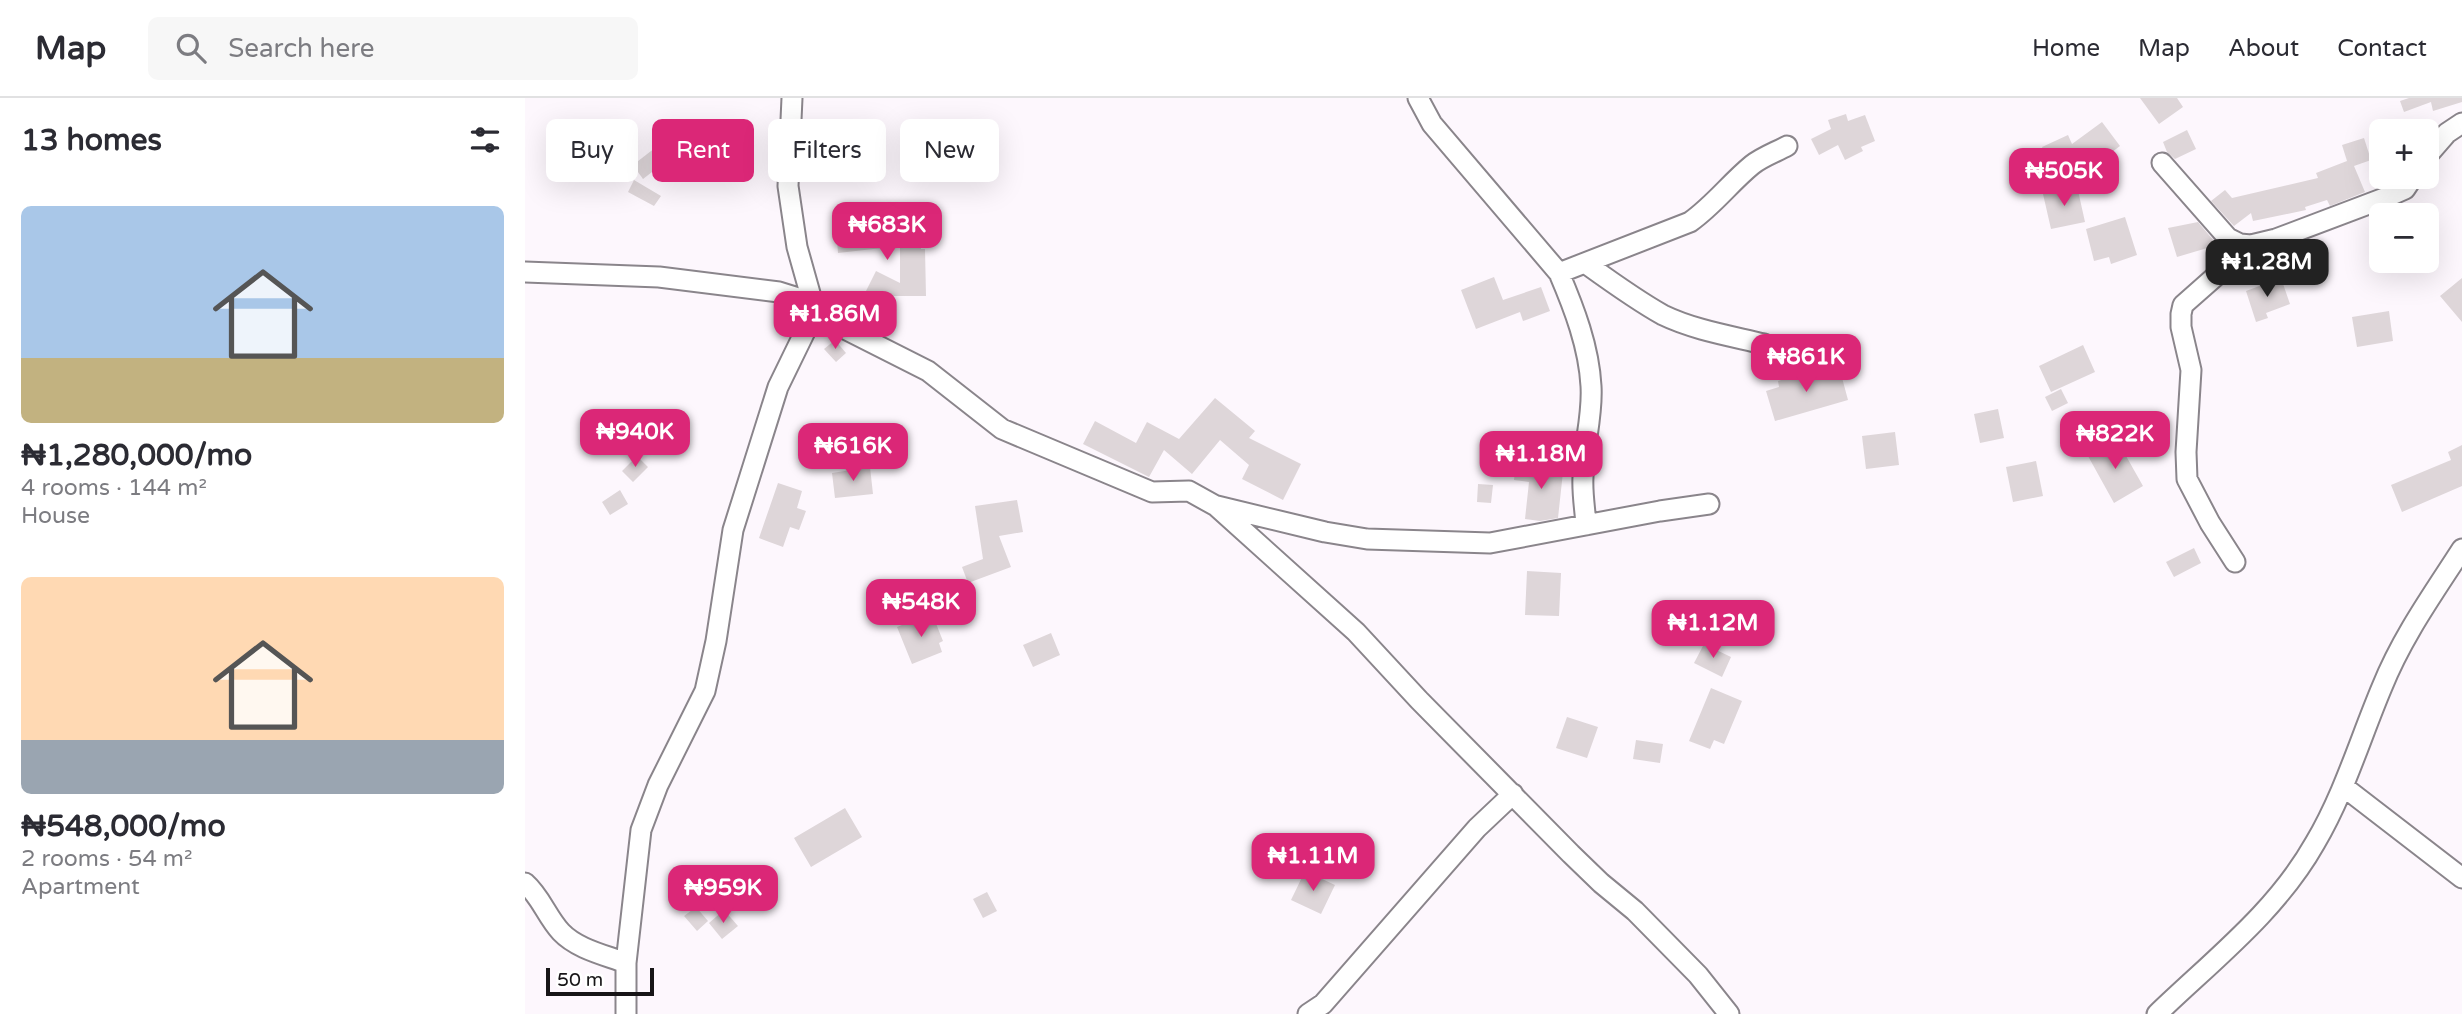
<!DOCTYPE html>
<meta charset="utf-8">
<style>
body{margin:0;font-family:"Varela Round",sans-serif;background:#f7f7f7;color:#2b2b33;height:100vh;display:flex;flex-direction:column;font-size:26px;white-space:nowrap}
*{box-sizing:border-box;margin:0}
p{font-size:23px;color:#7c7c81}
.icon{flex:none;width:38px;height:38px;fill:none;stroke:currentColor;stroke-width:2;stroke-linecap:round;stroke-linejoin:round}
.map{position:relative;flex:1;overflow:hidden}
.drawer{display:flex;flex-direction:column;background:#fff;width:525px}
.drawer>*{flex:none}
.hud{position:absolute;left:21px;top:21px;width:665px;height:63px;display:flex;gap:14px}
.buttons{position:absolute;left:1844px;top:21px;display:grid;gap:14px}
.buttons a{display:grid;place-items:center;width:70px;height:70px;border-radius:10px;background:#fff;box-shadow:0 7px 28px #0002;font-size:35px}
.scale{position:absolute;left:21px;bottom:18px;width:108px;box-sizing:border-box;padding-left:7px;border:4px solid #171517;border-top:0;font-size:19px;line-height:24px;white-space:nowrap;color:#171517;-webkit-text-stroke:5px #fff;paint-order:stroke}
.price{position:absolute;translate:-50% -60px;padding:0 16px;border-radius:14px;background:#db2777;color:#fff;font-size:23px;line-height:46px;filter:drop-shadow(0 2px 4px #0008)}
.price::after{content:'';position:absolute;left:50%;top:42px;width:21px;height:16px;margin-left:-10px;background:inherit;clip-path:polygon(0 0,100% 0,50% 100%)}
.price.active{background:#222;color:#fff}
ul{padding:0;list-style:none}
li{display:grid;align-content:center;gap:14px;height:371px;padding:0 21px}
li span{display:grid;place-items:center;height:217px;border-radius:10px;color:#555}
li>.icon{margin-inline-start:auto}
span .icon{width:126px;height:126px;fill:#fffc;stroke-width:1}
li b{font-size:30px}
h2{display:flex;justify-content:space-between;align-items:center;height:84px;padding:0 21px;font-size:30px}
.pill{padding:0 24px;border-radius:10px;background:#fff;box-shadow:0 7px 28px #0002;font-size:24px;line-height:63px}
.pill.active{background:#db2777;color:#fff}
header{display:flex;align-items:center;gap:42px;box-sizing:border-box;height:98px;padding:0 35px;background:#fff;border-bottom:2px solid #e1e1e2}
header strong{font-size:33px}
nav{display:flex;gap:38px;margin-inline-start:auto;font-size:24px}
.search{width:490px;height:63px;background:#f7f7f7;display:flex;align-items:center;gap:18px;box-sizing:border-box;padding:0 24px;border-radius:10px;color:#7c7c81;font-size:26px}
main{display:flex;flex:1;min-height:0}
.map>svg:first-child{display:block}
</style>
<header>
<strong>Map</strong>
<div class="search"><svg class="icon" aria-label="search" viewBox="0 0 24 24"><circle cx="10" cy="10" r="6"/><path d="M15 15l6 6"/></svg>Search here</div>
<nav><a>Home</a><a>Map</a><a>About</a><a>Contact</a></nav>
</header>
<main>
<section class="drawer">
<h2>13 homes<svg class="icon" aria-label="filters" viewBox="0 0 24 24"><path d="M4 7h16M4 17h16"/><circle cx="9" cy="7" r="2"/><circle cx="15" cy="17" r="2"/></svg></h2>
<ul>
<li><span style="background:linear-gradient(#a9c7e8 70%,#c2b280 0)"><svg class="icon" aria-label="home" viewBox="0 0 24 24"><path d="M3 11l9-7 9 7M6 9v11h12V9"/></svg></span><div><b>₦1,280,000/mo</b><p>4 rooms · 144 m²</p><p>House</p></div></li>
<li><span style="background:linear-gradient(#ffd9b3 75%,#9aa5b1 0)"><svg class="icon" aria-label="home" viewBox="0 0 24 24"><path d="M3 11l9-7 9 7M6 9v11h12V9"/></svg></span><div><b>₦548,000/mo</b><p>2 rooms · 54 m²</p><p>Apartment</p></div></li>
</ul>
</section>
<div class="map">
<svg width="1937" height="916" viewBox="0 0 1937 916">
<rect width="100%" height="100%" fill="#fdf7fd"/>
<!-- building -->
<path fill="#ded6d9" d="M 1615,0 L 1652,0 L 1658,9 L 1634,26 Z
M 1884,0 L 1937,0 L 1937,4 L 1908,13 L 1906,4 L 1879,14 L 1875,3 Z
M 1321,16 L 1323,23 L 1340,17 L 1350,43 L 1336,49 L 1338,53 L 1320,62 L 1313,47 L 1294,57 L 1286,41 L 1306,31 L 1303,22 Z
M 1577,24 L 1595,48 L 1587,54 L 1593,73 L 1571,80 L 1562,52 L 1522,70 L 1520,65 L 1523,63 L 1517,49 L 1543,37 L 1547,46 Z
M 1662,32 L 1671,51 L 1650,61 L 1642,54 L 1638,44 Z
M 1839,40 L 1846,62 L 1829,68 L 1840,94 L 1805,108 L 1802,102 L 1780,109 L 1781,112 L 1728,123 L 1726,115 L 1709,128 L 1686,103 L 1700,92 L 1707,100 L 1793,80 L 1791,75 L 1822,63 L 1817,47 Z
M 135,46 L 145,60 L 118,81 L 108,67 Z
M 109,82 L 136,98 L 129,108 L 103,94 Z
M 1552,88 L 1560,124 L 1526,131 L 1518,96 Z
M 1600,119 L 1612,157 L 1586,166 L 1584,159 L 1569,163 L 1561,131 Z
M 392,120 L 396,151 L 400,151 L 401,198 L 364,198 L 349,228 L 329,217 L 351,173 L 375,185 L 375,148 L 313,155 L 311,130 Z
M 1673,124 L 1689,143 L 1689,148 L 1652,159 L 1643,130 Z
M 969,179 L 978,202 L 1016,189 L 1025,213 L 998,223 L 995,214 L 951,231 L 936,192 Z
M 1756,180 L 1765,206 L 1741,215 L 1743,220 L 1731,224 L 1721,193 Z
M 1937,180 L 1937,224 L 1915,198 Z
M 1864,213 L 1868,243 L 1832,249 L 1827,219 Z
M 310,242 L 321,255 L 311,264 L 299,251 Z
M 1558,247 L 1570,274 L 1526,294 L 1514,268 Z
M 1300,272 L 1302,280 L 1316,276 L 1323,302 L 1250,323 L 1241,293 L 1254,289 L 1253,283 L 1266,279 L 1267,281 Z
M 1536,291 L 1543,305 L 1527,313 L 1520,299 Z
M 690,300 L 730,333 L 724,340 L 776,366 L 758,402 L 717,381 L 724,367 L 695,342 L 667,376 L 639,352 L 624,379 L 558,346 L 570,323 L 611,345 L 622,324 L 654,341 Z
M 1473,311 L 1479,340 L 1455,345 L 1449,316 Z
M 1370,334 L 1374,367 L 1341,371 L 1337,338 Z
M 1592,342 L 1618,388 L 1589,405 L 1563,358 Z
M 1937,347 L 1937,388 L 1877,414 L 1866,387 L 1926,362 L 1923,354 Z
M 112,358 L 123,369 L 108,384 L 97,373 Z
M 1511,363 L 1518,398 L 1488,404 L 1481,369 Z
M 991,364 L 1014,367 L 1013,371 L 1038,374 L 1033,420 L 1015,423 L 1000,421 L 1004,384 L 989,382 Z
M 345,369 L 348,396 L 310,400 L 307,375 Z
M 253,385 L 277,393 L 272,410 L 281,413 L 274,432 L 265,429 L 258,449 L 234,440 Z
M 953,386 L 968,387 L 966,405 L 952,404 Z
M 95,392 L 103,406 L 85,417 L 77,404 Z
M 492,402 L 498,434 L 474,438 L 486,469 L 443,485 L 437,469 L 458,461 L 450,408 Z
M 1669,450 L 1676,465 L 1649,479 L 1641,464 Z
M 1002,473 L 1036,475 L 1034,518 L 1000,517 Z
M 402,517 L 406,525 L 410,523 L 418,543 L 414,545 L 417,554 L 387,566 L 372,529 Z
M 526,535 L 535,557 L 508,569 L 498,547 Z
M 1179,546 L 1206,559 L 1197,579 L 1169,565 Z
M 1186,590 L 1217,603 L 1199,646 L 1189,642 L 1185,651 L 1164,643 Z
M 1042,619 L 1073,629 L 1062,660 L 1031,650 Z
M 1111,642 L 1138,646 L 1135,665 L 1108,661 Z
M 320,710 L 337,739 L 286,769 L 269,740 Z
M 780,773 L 810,787 L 796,816 L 766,802 Z
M 462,794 L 472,813 L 458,820 L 448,801 Z
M 171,809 L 183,823 L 172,833 L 159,818 Z
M 199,812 L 213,828 L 197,841 L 184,825 Z"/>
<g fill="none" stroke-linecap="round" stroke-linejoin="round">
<defs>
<path id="minor" d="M 893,0 L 907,26 L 1034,175 C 1049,210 1064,249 1066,288 C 1068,319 1058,349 1058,379 C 1057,395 1060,411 1061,427
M 1902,58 L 1922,35 L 1937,25
M 1637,65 L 1703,140 L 1715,146 L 1726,147 L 1751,141 L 1862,99 L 1880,91 L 1888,79
M 1060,165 C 1085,183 1111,202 1138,217 C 1169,232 1206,238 1239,246
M 0,174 L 134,179 L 254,194 L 270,199 L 308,225 L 403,273 L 477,331 L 627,394 L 664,393 L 691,408 L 831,534 L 894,602 L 1046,756 L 1076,785 L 1110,813 L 1173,877 L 1204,916
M 1034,175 L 1165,124 C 1189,107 1205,85 1227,67 C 1237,59 1251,54 1262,48
M 692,408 L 800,434 L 842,441 L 965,445 L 1135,413 L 1184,406
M 1710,464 L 1685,425 L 1662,381 L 1661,354 L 1666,272 L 1656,229 L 1656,216 L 1658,207 L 1726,147
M 1819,689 L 1937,780
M 0,785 C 16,799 22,819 36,834 C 52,851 80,857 101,865
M 101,916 L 101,865 L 116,732 L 133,687 L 180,593 L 191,543 L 208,432 L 253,289 L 290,213 L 272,149 L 263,88 L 267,0
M 783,916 L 798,906 L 952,730 L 988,696
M 1632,916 C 1688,862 1751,814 1790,745 C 1819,696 1835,641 1857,589 C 1877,539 1908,496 1937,451"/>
</defs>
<!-- minor casing -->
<use href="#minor" stroke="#8a858b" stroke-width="23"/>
<!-- minor -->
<use href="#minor" stroke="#fff" stroke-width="19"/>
</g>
</svg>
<div class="buttons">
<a>+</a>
<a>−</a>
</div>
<div class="scale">50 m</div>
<b class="price" style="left:1539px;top:110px">₦505K</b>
<b class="price" style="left:362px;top:164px">₦683K</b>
<b class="price active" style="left:1742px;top:201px">₦1.28M</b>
<b class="price" style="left:310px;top:253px">₦1.86M</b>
<b class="price" style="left:1281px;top:296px">₦861K</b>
<b class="price" style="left:110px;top:371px">₦940K</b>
<b class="price" style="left:1590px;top:373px">₦822K</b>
<b class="price" style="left:328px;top:385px">₦616K</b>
<b class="price" style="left:1016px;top:393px">₦1.18M</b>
<b class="price" style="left:396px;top:541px">₦548K</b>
<b class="price" style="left:1188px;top:562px">₦1.12M</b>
<b class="price" style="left:788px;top:795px">₦1.11M</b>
<b class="price" style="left:198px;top:827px">₦959K</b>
<div class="hud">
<a class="pill">Buy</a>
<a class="pill active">Rent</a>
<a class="pill">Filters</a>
<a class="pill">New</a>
</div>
</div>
</main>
